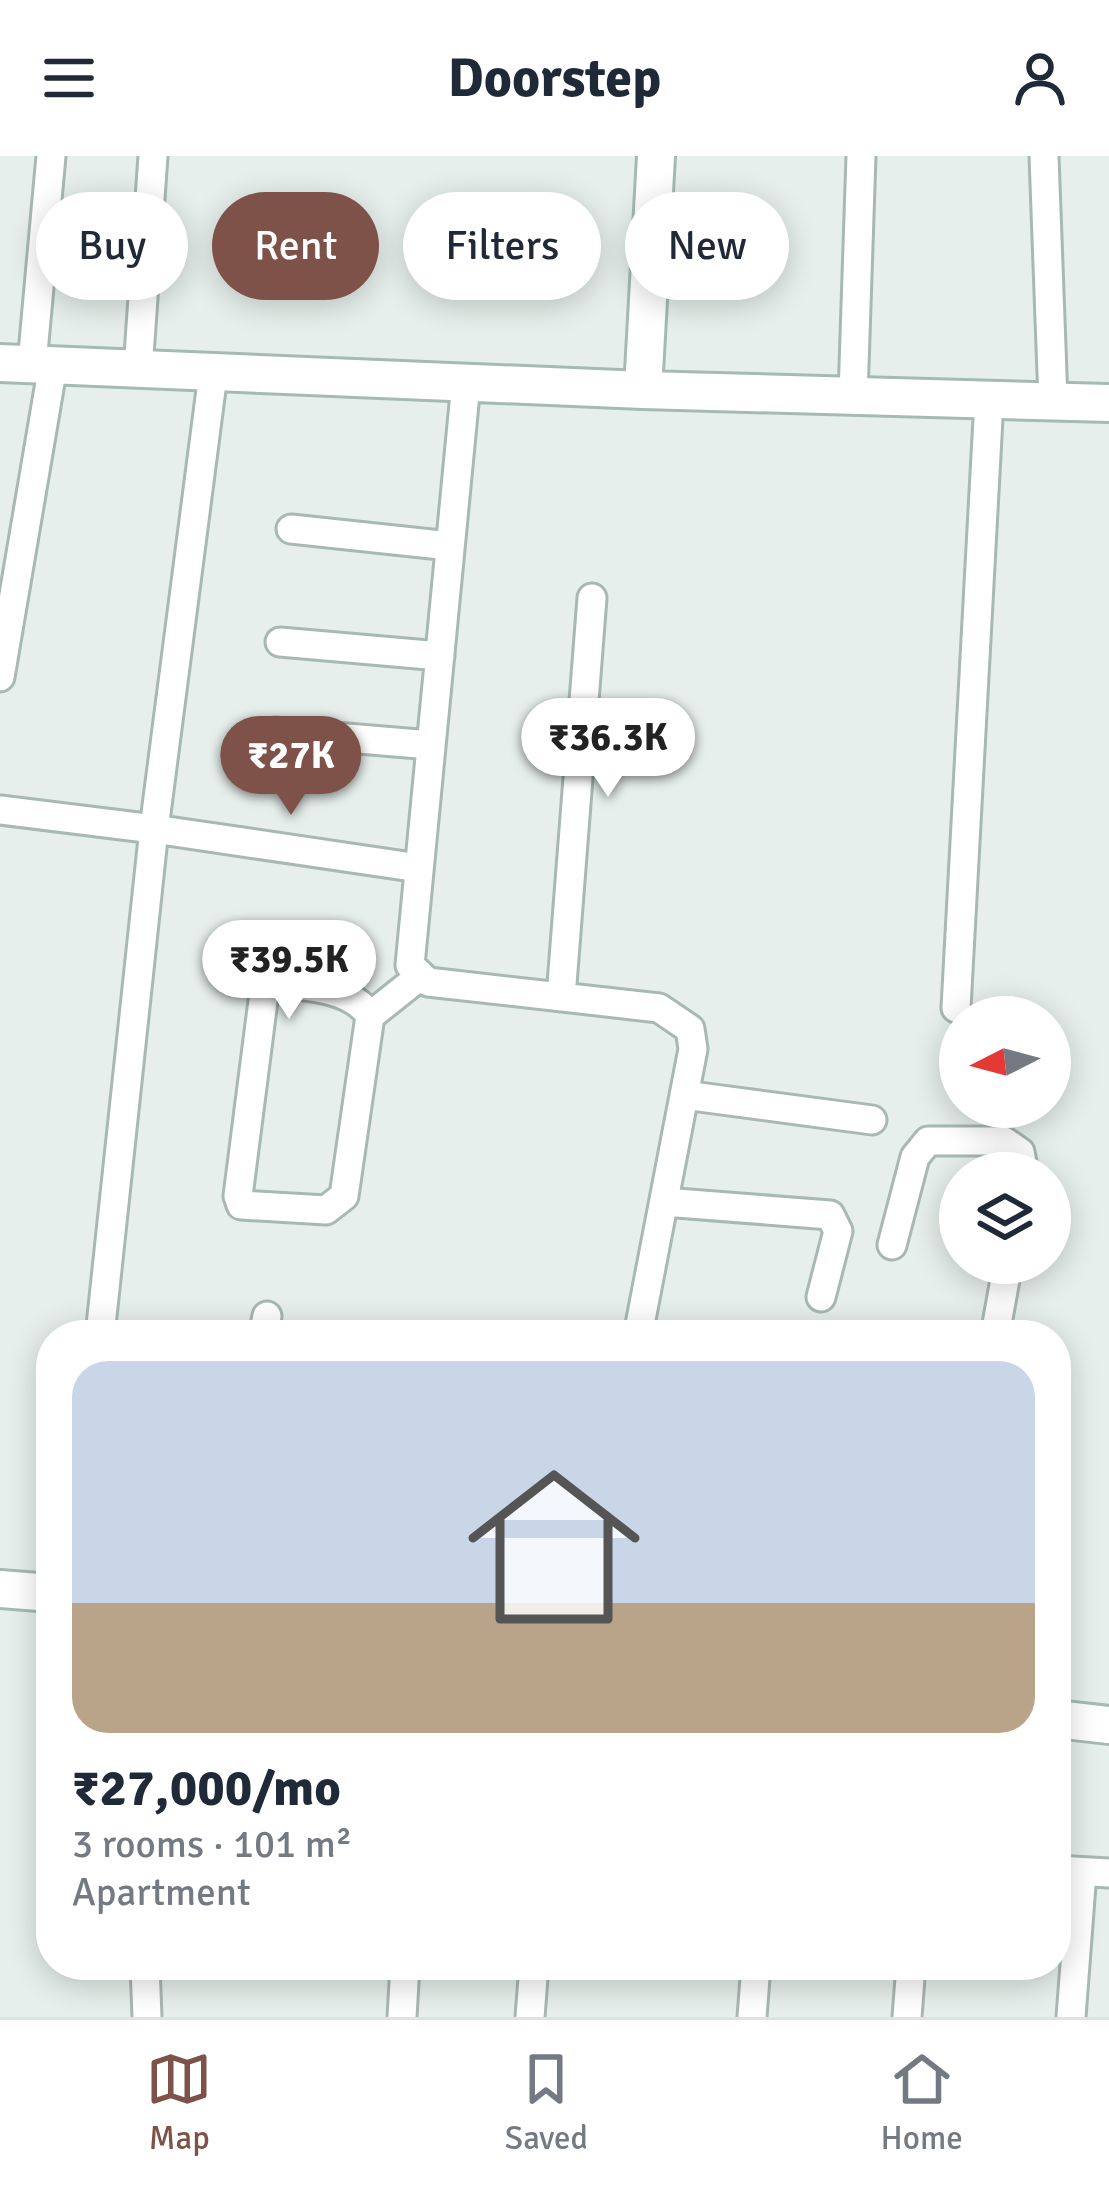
<!DOCTYPE html>
<meta charset="utf-8">
<style>
body{margin:0;font-family:Signika,sans-serif;background:#f2f2f3;color:#1f2937;height:100vh;display:flex;flex-direction:column;font-size:45px;white-space:nowrap}
*{box-sizing:border-box;margin:0}
p{font-size:39px;color:#747a83}
.icon{flex:none;width:66px;height:66px;fill:none;stroke:currentColor;stroke-width:2;stroke-linecap:round;stroke-linejoin:round}
.map{position:relative;flex:1;overflow:hidden}
.side{position:absolute;left:36px;top:1164px;width:1035px;height:660px;display:flex;flex-direction:column;background:#fff;border-radius:48px;box-shadow:0 6px 30px #0003}
.side>*{flex:none}
.top-card{position:absolute;left:36px;top:36px;width:1038px;height:108px;display:flex;gap:24px}
.needle{width:78px;rotate:264deg}
.controls{position:absolute;left:939px;top:840px;display:grid;gap:24px}
.controls a{display:grid;place-items:center;width:132px;height:132px;border-radius:50%;background:#fff;box-shadow:0 6px 30px #0003;font-size:60px}
.price{position:absolute;translate:-50% -102px;padding:0 27px;border-radius:42px;background:#fff;color:#222;font-size:39px;line-height:78px;filter:drop-shadow(0 3px 6px #0008)}
.price::after{content:'';position:absolute;left:50%;top:72px;width:36px;height:27px;margin-left:-18px;background:inherit;clip-path:polygon(0 0,100% 0,50% 100%)}
.price.selected{background:#7f5249;color:#fff}
ul{padding:0;list-style:none}
li{display:grid;align-content:center;gap:24px;height:636px;padding:0 36px}
li+li{border-top:3px solid #e0e1e3}
li span{display:grid;place-items:center;height:372px;border-radius:36px;color:#555}
li>.icon{margin-inline-start:auto}
span .icon{width:216px;height:216px;fill:#fffc;stroke-width:1}
li b{font-size:51px}
.tag{padding:0 42px;border-radius:54px;background:#fff;box-shadow:0 6px 30px #0003;font-size:42px;line-height:108px}
.tag.selected{background:#7f5249;color:#fff}
header{display:flex;justify-content:space-between;align-items:center;height:156px;padding:0 36px;background:#fff;font-size:54px;font-weight:800}
.menu{display:flex;justify-content:space-around;align-items:center;height:168px;border-top:3px solid #e0e1e3;background:#fff;font-size:33px;color:#747a83}
.menu a{display:grid;justify-items:center;gap:6px}
.menu .selected{color:#7f5249}
.map>svg:first-child{display:block}
</style>
<header><svg class="icon" aria-label="menu" viewBox="0 0 24 24"><path d="M4 6h16M4 12h16M4 18h16"/></svg>Doorstep<svg class="icon" aria-label="person" viewBox="0 0 24 24"><circle cx="12" cy="8" r="4"/><path d="M4 21q1-7 8-7t8 7"/></svg></header>
<div class="map">
<svg width="1109" height="1861" viewBox="0 0 1109 1861">
<rect width="100%" height="100%" fill="#e6efeb"/>
<g fill="none" stroke-linecap="round" stroke-linejoin="round">
<defs>
<path id="street" d="M 1044,0 L 1053,245
M 32,208 L 51,0
M 138,213 L 153,0
M 466,227 L 410,809 L 428,826 L 659,852 L 690,873 L 693,893 L 638,1179
M 853,240 L 861,0
M 291,373 L 450,390
M 280,486 L 440,500
M 0,521 L 53,209
M 275,576 L 431,589
M 0,654 L 154,673 L 213,218
M 561,841 L 592,442
M 956,852 L 989,244
M 370,860 L 344,1040 L 326,1054 L 241,1049 L 238,1040 L 264,837 L 274,828 C 305,829 353,832 370,860 L 419,821
M 684,939 L 872,964
M 664,1046 L 830,1059 L 838,1075 L 821,1141
M 892,1089 L 915,1001 L 928,985 L 1004,985 L 1020,996 L 1024,1017
M 100,1179 L 154,673 L 419,712
M 263,1179 L 267,1160
M 995,1179 L 1008,1107
M 1056,1714 L 1109,1717
M 145,1809 L 147,1861
M 402,1861 L 405,1809
M 530,1861 L 534,1809
M 752,1861 L 756,1809
M 907,1861 L 911,1809
M 1071,1861 L 1082,1716"/>
<path id="secondary" d="M 0,207 L 643,234 L 1109,247
M 643,234 L 656,0
M 0,1433 L 51,1437
M 1056,1563 L 1109,1569"/>
</defs>
<!-- street casing -->
<use href="#street" stroke="#a8b8b2" stroke-width="33"/>
<!-- secondary casing -->
<use href="#secondary" stroke="#a4bbb3" stroke-width="42"/>
<!-- street -->
<use href="#street" stroke="#fff" stroke-width="27"/>
<!-- secondary -->
<use href="#secondary" stroke="#fff" stroke-width="36"/>
</g>
</svg>
<div class="controls">
<a><svg class="needle" viewBox="-14 -14 28 28"><path d="M0-13l5 13h-10z" fill="#e53935"/><path d="M0 13l5-13h-10z" fill="#747a83"/></svg></a>
<a><svg class="icon" aria-label="layers" viewBox="0 0 24 24"><path d="M12 4l9 5-9 5-9-5zM3 14l9 5 9-5"/></svg></a>
</div>
<b class="price" style="left:608px;top:644px">₹36.3K</b>
<b class="price selected" style="left:291px;top:662px">₹27K</b>
<b class="price" style="left:289px;top:866px">₹39.5K</b>
<div class="top-card">
<a class="tag">Buy</a>
<a class="tag selected">Rent</a>
<a class="tag">Filters</a>
<a class="tag">New</a>
</div>
<section class="side">
<ul>
<li><span style="background:linear-gradient(#c9d6e8 65%,#b9a48a 0)"><svg class="icon" aria-label="home" viewBox="0 0 24 24"><path d="M3 11l9-7 9 7M6 9v11h12V9"/></svg></span><div><b>₹27,000/mo</b><p>3 rooms · 101 m²</p><p>Apartment</p></div></li>
</ul>
</section>
</div>
<nav class="menu">
<a class="selected"><svg class="icon" aria-label="map" viewBox="0 0 24 24"><path d="M3 6l6-2 6 2 6-2v14l-6 2-6-2-6 2zM9 4v14M15 6v14"/></svg>Map</a>
<a><svg class="icon" aria-label="saved" viewBox="0 0 24 24"><path d="M7 4h10v16l-5-4-5 4z"/></svg>Saved</a>
<a><svg class="icon" aria-label="home" viewBox="0 0 24 24"><path d="M3 11l9-7 9 7M6 9v11h12V9"/></svg>Home</a>
</nav>
